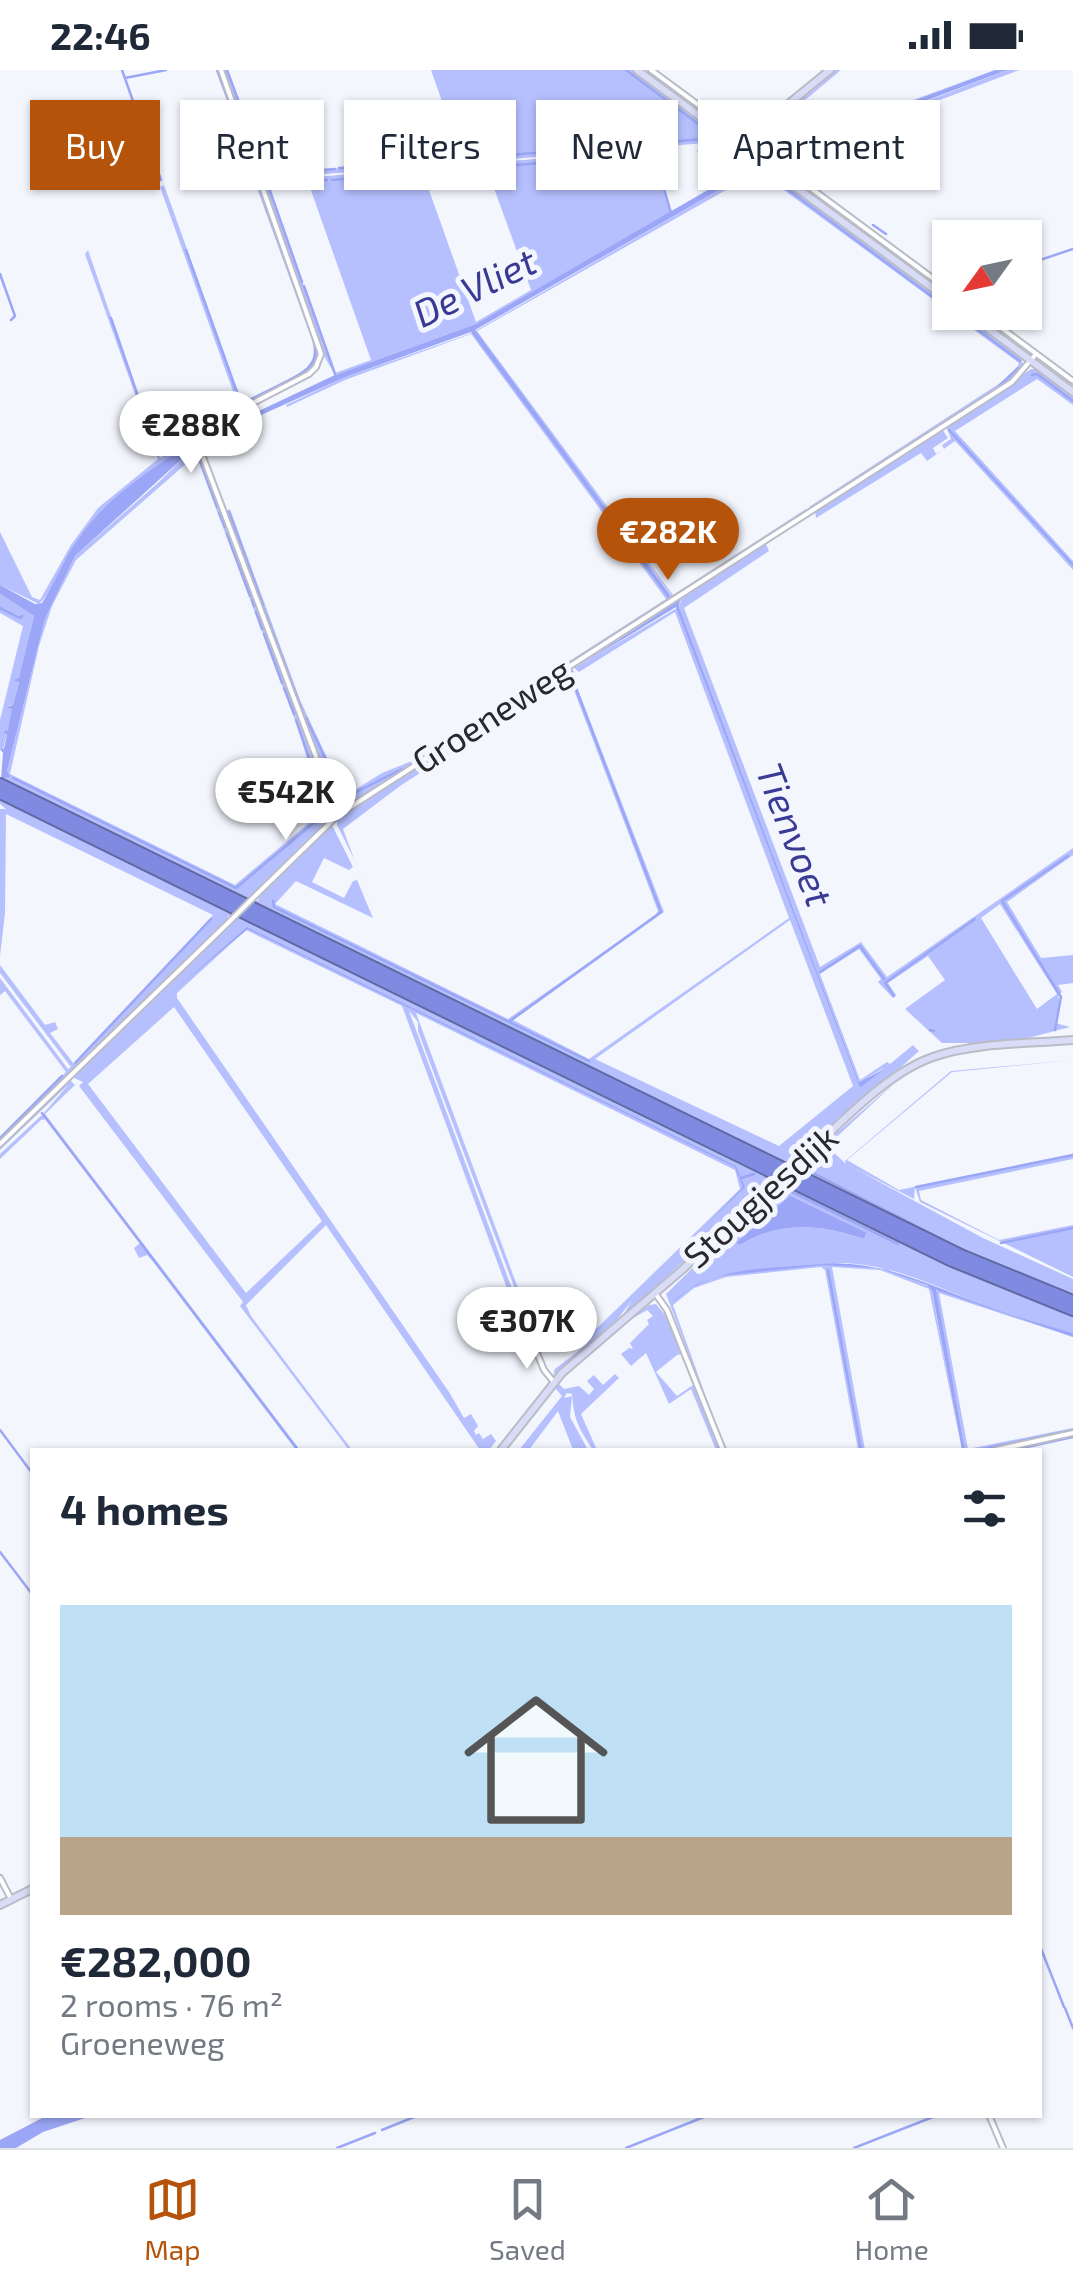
<!DOCTYPE html>
<meta charset="utf-8">
<style>
body{margin:0;font-family:"Exo 2",sans-serif;background:#f2f2f3;color:#1f2937;height:100vh;display:flex;flex-direction:column;font-size:38px;white-space:nowrap}
*{box-sizing:border-box;margin:0}
p{font-size:32px;color:#747a83}
.icon{flex:none;width:55px;height:55px;fill:none;stroke:currentColor;stroke-width:2;stroke-linecap:round;stroke-linejoin:round}
.map{position:relative;flex:1;overflow:hidden}
.sheet{position:absolute;left:30px;top:1378px;width:1012px;height:670px;display:flex;flex-direction:column;background:#fff;border-radius:0px;box-shadow:0 2px 8px #0004}
.sheet>*{flex:none}
.banner{position:absolute;left:30px;top:30px;width:1015px;height:90px;display:flex;gap:20px}
.needle{width:65px;rotate:237deg}
.fabs{position:absolute;left:932px;top:150px;display:grid;gap:20px}
.fabs a{display:grid;place-items:center;width:110px;height:110px;border-radius:0px;background:#fff;box-shadow:0 2px 8px #0004;font-size:50px}
.price{position:absolute;translate:-50% -85px;padding:0 22px;border-radius:35px;background:#fff;color:#222;font-size:32px;line-height:65px;filter:drop-shadow(0 2px 5px #0008)}
.price::after{content:'';position:absolute;left:50%;top:60px;width:30px;height:22px;margin-left:-15px;background:inherit;clip-path:polygon(0 0,100% 0,50% 100%)}
.price.current{background:#b45309;color:#fff}
ul{padding:0;list-style:none}
li{display:grid;align-content:center;gap:20px;height:530px;padding:0 30px}
li span{display:grid;place-items:center;height:310px;border-radius:0px;color:#555}
li>.icon{margin-inline-start:auto}
span .icon{width:180px;height:180px;fill:#fffc;stroke-width:1}
li b{font-size:42px}
h2{display:flex;justify-content:space-between;align-items:center;height:120px;padding:0 30px;font-size:42px}
.pill{padding:0 35px;border-radius:0px;background:#fff;box-shadow:0 2px 8px #0004;font-size:35px;line-height:90px}
.pill.current{background:#b45309;color:#fff}
.status{display:flex;justify-content:space-between;align-items:center;height:70px;padding:0 50px;background:#fff;direction:ltr}
.status svg{height:28px;fill:currentColor}
.tab-bar{display:flex;justify-content:space-around;align-items:center;height:140px;border-top:2px solid #e0e1e3;background:#fff;font-size:28px;color:#747a83}
.tab-bar a{display:grid;justify-items:center;gap:5px}
.tab-bar .current{color:#b45309}
.map>svg:first-child{display:block}
</style>
<div class="status"><b>22:46</b><svg viewBox="0 0 49 12"><path d="M0 12V9h3v3zM5 12V6h3v6zM10 12V3h3v9zM15 12V0h3v12zM26 1h20v11H26zM47 4h2v5h-2z"/></svg></div>
<div class="map">
<svg width="1073" height="2078" viewBox="0 0 1073 2078">
<rect width="100%" height="100%" fill="#f4f6fe"/>
<!-- green -->
<path fill="#b6c0fe" fill-rule="evenodd" d="M 223,0 L 227,0 L 265,104 L 462,89 L 431,0 L 633,0 L 722,69 L 717,72 L 622,80 L 617,70 L 622,62 L 621,44 L 596,46 L 596,60 L 591,63 L 596,72 L 611,71 L 615,78 L 612,81 L 262,109 Z
M 833,0 L 841,0 L 760,68 L 782,78 L 995,0 L 783,80 L 758,68 L 827,9 L 755,66 L 822,119 L 820,122 L 751,69 Z
M 1007,0 L 1019,0 L 792,86 L 826,113 L 823,116 L 783,87 Z
M 239,53 L 319,284 L 310,301 L 239,338 L 160,117 L 164,115 L 242,332 C 265,323 315,307 315,278 L 234,55 Z
M 726,72 L 732,73 L 950,234 L 950,242 L 762,104 L 742,111 L 477,261 L 673,525 L 806,439 L 808,441 L 345,738 L 340,737 L 306,660 L 224,442 L 230,439 L 300,630 L 345,726 L 382,703 L 417,689 L 666,529 L 471,264 L 345,310 L 287,337 L 286,335 L 343,308 L 472,263 L 669,528 L 671,525 L 475,261 L 740,108 L 760,102 L 762,100 Z
M 645,80 L 650,104 L 655,102 L 650,84 L 655,87 L 671,142 L 476,254 L 335,305 L 323,284 L 263,113 L 266,111 ZM 487,99 L 531,220 L 476,252 L 424,106 ZM 308,112 L 371,290 L 335,303 L 268,115 Z
M 88,180 L 160,388 L 197,369 L 199,383 L 333,737 L 328,752 L 250,827 L 258,831 L 259,825 L 332,755 L 353,797 L 349,800 L 324,788 L 312,812 L 344,828 L 353,811 L 357,810 L 373,848 L 296,811 L 275,834 L 508,949 L 655,846 L 658,841 L 569,607 L 400,716 L 343,759 L 383,867 L 354,789 L 337,755 L 337,750 L 347,742 L 570,599 L 664,842 L 513,950 L 589,989 L 789,848 L 675,542 L 579,602 L 574,598 L 766,474 L 769,481 L 684,538 L 820,897 L 861,872 L 887,907 L 1073,778 L 1073,785 L 1007,832 L 1041,888 L 1073,885 L 1073,913 L 1058,915 L 1062,922 L 1058,925 L 1060,932 L 1055,953 L 1070,957 L 1009,973 L 942,973 L 905,939 L 945,910 L 928,886 L 888,913 L 896,925 L 893,928 L 878,912 L 881,909 L 859,879 L 820,904 L 860,1010 L 887,992 L 890,994 L 913,975 L 919,981 L 793,1094 L 801,1098 L 802,1093 L 900,1008 L 827,1076 L 846,1094 L 845,1091 L 951,1001 L 1073,990 L 952,1002 L 847,1090 L 899,1120 L 1073,1084 L 1073,1089 L 919,1121 L 921,1130 L 999,1170 L 1073,1155 L 1073,1207 L 920,1132 L 915,1117 L 914,1129 L 850,1096 L 983,1168 L 1073,1209 L 1073,1227 L 998,1198 L 3,709 L 11,707 L 7,701 L 45,549 L 75,486 L 159,412 L 196,375 L 191,373 C 153,400 113,425 84,461 C 66,483 59,515 39,534 L 0,515 L 0,462 L 32,527 L 40,530 L 71,475 L 98,438 L 158,389 L 85,184 ZM 196,385 L 298,658 L 323,741 L 235,815 L 10,704 L 39,576 L 52,536 L 76,490 ZM 681,531 L 679,537 L 859,1012 L 884,998 L 860,1018 L 677,538 L 577,597 ZM 1000,834 L 1057,924 L 1037,939 L 981,848 ZM 790,850 L 853,1016 L 779,1076 L 595,989 Z
M 951,243 L 962,243 L 1020,286 L 1023,294 L 1009,312 L 810,439 L 809,437 L 1014,304 L 1019,293 Z
M 1031,299 L 1038,299 L 1073,325 L 1073,335 L 1037,309 L 955,361 L 1073,491 L 1073,500 L 955,371 L 927,391 L 921,383 L 816,448 L 815,441 L 942,359 L 948,368 L 933,378 L 936,384 L 944,379 L 942,375 L 951,369 L 946,356 Z
M 0,524 L 34,546 L 19,609 L 14,610 L 19,611 L 13,635 L 8,636 L 13,638 L 8,661 L 2,661 L 7,663 L 3,680 L 0,679 L 0,650 L 23,556 L 0,543 Z
M 0,728 L 903,1172 L 987,1211 L 1073,1245 L 1073,1263 C 1046,1255 1018,1248 991,1238 C 940,1219 892,1192 836,1193 L 886,1199 L 931,1217 L 962,1380 L 929,1219 L 880,1200 L 832,1197 L 865,1380 L 858,1380 L 825,1200 L 821,1197 L 726,1207 L 694,1218 L 673,1235 L 725,1380 L 666,1224 L 774,1118 L 768,1115 L 622,1247 L 632,1230 L 614,1254 L 553,1305 L 555,1299 L 587,1274 L 561,1238 L 586,1265 L 592,1263 L 740,1119 L 735,1100 L 416,943 L 535,1264 L 533,1267 L 418,961 L 418,952 L 409,941 L 531,1270 L 527,1272 L 402,936 L 246,860 L 177,923 L 177,928 L 449,1322 L 464,1348 L 471,1344 L 478,1356 L 474,1361 L 476,1365 L 479,1363 L 483,1369 L 491,1364 L 496,1371 L 489,1380 L 480,1380 L 326,1155 L 246,1235 L 251,1246 L 352,1380 L 349,1380 L 240,1236 L 243,1232 L 79,1016 L 83,1012 L 72,1007 L 236,849 L 228,846 L 226,852 L 0,1072 L 0,1067 L 66,1002 L 5,921 L 0,925 L 0,908 L 68,999 L 71,997 L 0,903 L 0,895 L 45,955 L 55,952 L 58,959 L 50,963 L 74,994 L 213,845 L 6,744 L 5,843 L 0,886 L 0,739 L 6,739 L 0,734 ZM 174,937 L 322,1151 L 246,1223 L 88,1014 ZM 790,1127 L 866,1163 L 867,1164 L 864,1169 C 820,1155 781,1150 740,1175 L 737,1173 Z
M 71,1011 L 75,1015 L 45,1044 L 300,1380 L 296,1380 L 152,1190 L 147,1185 L 139,1188 L 134,1178 L 140,1173 L 45,1049 L 41,1050 L 0,1089 L 0,1084 L 43,1044 L 69,1014 L 0,1080 L 0,1077 L 66,1012 Z
M 938,1220 L 1073,1267 L 939,1223 L 968,1379 L 1073,1358 L 1073,1362 L 992,1380 L 965,1380 L 935,1222 Z
M 656,1234 L 667,1247 L 683,1284 L 677,1285 L 656,1302 L 677,1326 L 693,1315 L 685,1290 L 721,1380 L 716,1380 L 691,1319 L 669,1334 L 646,1283 L 631,1296 L 621,1284 L 629,1278 L 633,1279 L 630,1273 L 649,1254 L 647,1250 L 653,1246 L 647,1240 L 630,1250 L 649,1235 Z
M 615,1304 L 619,1308 L 581,1344 L 597,1380 L 593,1380 C 578,1357 574,1350 572,1324 L 567,1323 L 564,1328 L 572,1326 L 570,1347 L 588,1380 L 573,1380 L 558,1341 L 529,1380 L 519,1380 L 562,1326 L 554,1317 L 558,1313 L 564,1319 L 579,1316 L 589,1325 L 594,1319 L 587,1311 L 594,1305 L 603,1315 Z"/>
<!-- water -->
<path fill="#9ba7f6" d="M 837,0 L 758,68 L 783,80 L 995,0 L 1007,0 L 783,85 L 823,116 L 822,119 L 754,68 Z
M 705,79 L 720,112 L 753,93 L 763,100 L 740,108 L 475,260 L 671,526 L 668,528 L 471,262 L 343,308 L 206,370 L 214,362 L 335,305 L 476,254 L 713,117 L 697,80 Z
M 194,372 L 193,379 L 75,486 L 45,549 L 7,701 L 11,707 L 1,709 L 3,683 L 0,679 L 4,679 L 7,664 L 2,662 L 8,660 L 12,639 L 7,637 L 13,635 L 19,612 L 13,610 L 19,608 L 34,546 L 0,524 L 0,515 L 35,534 L 42,533 C 55,513 63,491 76,472 C 104,429 152,398 194,372 Z
M 680,530 L 679,537 L 859,1012 L 884,999 L 860,1018 L 676,537 L 577,597 Z
M 247,857 L 736,1096 L 745,1117 L 706,1155 L 743,1117 L 735,1097 L 248,859 L 177,918 Z
M 790,1126 L 867,1163 L 864,1169 C 821,1155 781,1150 740,1175 L 736,1173 Z
M 821,1194 C 888,1190 931,1217 992,1238 C 1018,1248 1046,1255 1073,1263 L 1073,1267 L 936,1220 L 965,1380 L 962,1380 L 932,1221 L 927,1215 L 879,1198 L 823,1195 L 719,1206 L 697,1214 L 672,1232 C 715,1195 767,1199 821,1194 Z
M 48,2045 L 94,2045 L 43,2062 L 16,2078 L 0,2078 L 0,2070 Z"/>
<g fill="none" stroke-linecap="round" stroke-linejoin="round">
<!-- stream -->
<path stroke="#9ba7f6" stroke-width="2.5" d="M 122,0 L 161,110
M 217,0 L 234,46
M 227,0 L 243,43
M 626,0 L 717,68
M 125,8 L 166,0
M 239,59 L 252,96
M 831,73 L 867,113
M 619,76 L 715,68
M 730,76 L 752,93
M 576,79 L 613,76
M 651,84 L 655,87 L 671,143
M 482,87 L 573,80
M 591,89 L 646,85
M 412,93 L 479,88
M 493,97 L 586,89
M 339,98 L 409,93
M 763,101 L 950,240
M 415,103 L 489,97
M 270,104 L 335,99
M 332,110 L 409,104
M 259,116 L 268,143
M 270,148 L 293,211
M 873,155 L 886,164
M 186,180 L 241,334
M 1025,195 L 1073,179
M 0,204 L 15,246 L 11,250
M 302,212 L 268,115 L 327,110
M 304,216 L 335,304
M 954,242 L 1020,291
M 111,248 L 158,384
M 1032,305 L 1037,304 L 1073,331
M 999,316 L 1018,298
M 249,330 C 330,290 325,301 295,216
M 949,360 L 1073,495
M 199,388 L 217,437
M 229,442 L 263,535
M 219,443 L 225,457
M 227,464 L 250,526
M 252,530 L 254,536
M 0,538 L 20,548 L 22,546
M 264,539 L 302,640
M 256,542 L 262,559
M 264,564 L 282,613
M 284,618 L 294,644
M 306,648 L 344,728 L 402,699
M 296,650 L 310,691
M 311,696 L 322,736
M 13,708 L 236,818 L 323,745
M 273,831 L 274,837 L 589,991
M 820,902 L 860,876 L 884,909
M 894,926 L 885,913 L 975,849
M 510,951 L 661,842 L 570,603
M 930,960 L 934,961
M 1055,960 L 1061,927 L 1002,831 L 1068,786
M 75,993 L 211,849
M 42,1043 L 298,1380
M 0,1068 L 62,1006
M 815,1104 L 936,1166
M 741,1108 L 754,1104
M 916,1117 L 1073,1085
M 792,1122 L 898,1174
M 1001,1173 L 1073,1158
M 828,1200 L 861,1380
M 0,1360 L 32,1403
M 979,1380 L 1073,1360
M 1014,1380 L 1073,1367
M 0,1482 L 32,1524
M 1040,1876 L 1064,1937
M 1065,1938 L 1073,1958
M 382,2060 L 419,2045
M 337,2078 L 375,2063
M 626,2078 L 709,2045
M 854,2078 L 938,2045"/>
<!-- canal -->
<path stroke="#9ba7f6" stroke-width="5" d="M 569,604 L 571,602"/>
<defs>
<path id="street" d="M 221,0 L 321,284 L 316,297 L 309,304 L 207,357 L 200,367 L 200,379 L 338,745
M 651,0 L 950,221
M 980,242 L 1073,311
M 257,824 L 338,745 L 1012,312 L 1036,284
M 0,1074 L 228,853
M 655,1223 L 667,1240 L 723,1380
M 532,1271 L 544,1300 L 553,1311
M 996,1380 L 1073,1363
M 0,1808 L 11,1829
M 989,2045 L 1003,2078"/>
<path id="secondary" d="M 637,0 L 950,231
M 738,75 L 830,0
M 966,242 L 1073,322
M 798,1092 C 837,1058 884,1004 933,987 C 976,972 1028,974 1073,970
M 501,1380 L 562,1303 L 683,1199 L 771,1116
M 0,1835 L 32,1819"/>
<path id="highway" d="M 0,714 L 963,1186 L 1073,1231
M 0,723 L 950,1190 L 1073,1240"/>
</defs>
<!-- street casing -->
<use href="#street" stroke="#babcc6" stroke-width="8"/>
<!-- secondary casing -->
<use href="#secondary" stroke="#babcc6" stroke-width="10"/>
<!-- highway casing -->
<use href="#highway" stroke="#6169a2" stroke-width="14"/>
<!-- street -->
<use href="#street" stroke="#fff" stroke-width="4"/>
<!-- secondary -->
<use href="#secondary" stroke="#d9dcf6" stroke-width="6"/>
<!-- highway -->
<use href="#highway" stroke="#7f8be1" stroke-width="10"/>
<defs>
<path id="street-bridge" d="M 228,853 L 257,824"/>
<path id="secondary-bridge" d="M 771,1116 L 798,1092"/>
</defs>
<!-- street-bridge casing -->
<use href="#street-bridge" stroke="#babcc6" stroke-width="8" stroke-linecap="butt"/>
<!-- secondary-bridge casing -->
<use href="#secondary-bridge" stroke="#babcc6" stroke-width="10" stroke-linecap="butt"/>
<!-- street-bridge -->
<use href="#street-bridge" stroke="#fff" stroke-width="4"/>
<!-- secondary-bridge -->
<use href="#secondary-bridge" stroke="#d9dcf6" stroke-width="6"/>
</g>
<g text-anchor="middle" stroke-width="10" stroke-linejoin="round" paint-order="stroke">
<!-- street labels -->
<g font-size="35" fill="#28292c" stroke="#f4f6fe">
<text transform="translate(492 646) rotate(-33)" y="12">Groeneweg</text>
<text transform="translate(761 1127) rotate(-42)" y="12">Stougjesdijk</text>
</g>
<!-- water labels -->
<g font-size="38" font-style="italic" fill="#383a94" stroke="#f4f6fe">
<text transform="translate(475 218) rotate(-26)" y="13">De Vliet</text>
<text transform="translate(794 765) rotate(69)" y="13">Tienvoet</text>
</g>
</g>
</svg>
<div class="fabs">
<a><svg class="needle" viewBox="-14 -14 28 28"><path d="M0-13l5 13h-10z" fill="#e53935"/><path d="M0 13l5-13h-10z" fill="#747a83"/></svg></a>
</div>
<b class="price" style="left:191px;top:406px">€288K</b>
<b class="price current" style="left:668px;top:513px">€282K</b>
<b class="price" style="left:286px;top:773px">€542K</b>
<b class="price" style="left:527px;top:1302px">€307K</b>
<div class="banner">
<a class="pill current">Buy</a>
<a class="pill">Rent</a>
<a class="pill">Filters</a>
<a class="pill">New</a>
<a class="pill">Apartment</a>
</div>
<section class="sheet">
<h2>4 homes<svg class="icon" aria-label="filters" viewBox="0 0 24 24"><path d="M4 7h16M4 17h16"/><circle cx="9" cy="7" r="2"/><circle cx="15" cy="17" r="2"/></svg></h2>
<ul>
<li><span style="background:linear-gradient(#bfe0f5 75%,#b9a48a 0)"><svg class="icon" aria-label="home" viewBox="0 0 24 24"><path d="M3 11l9-7 9 7M6 9v11h12V9"/></svg></span><div><b>€282,000</b><p>2 rooms · 76 m²</p><p>Groeneweg</p></div></li>
</ul>
</section>
</div>
<nav class="tab-bar">
<a class="current"><svg class="icon" aria-label="map" viewBox="0 0 24 24"><path d="M3 6l6-2 6 2 6-2v14l-6 2-6-2-6 2zM9 4v14M15 6v14"/></svg>Map</a>
<a><svg class="icon" aria-label="saved" viewBox="0 0 24 24"><path d="M7 4h10v16l-5-4-5 4z"/></svg>Saved</a>
<a><svg class="icon" aria-label="home" viewBox="0 0 24 24"><path d="M3 11l9-7 9 7M6 9v11h12V9"/></svg>Home</a>
</nav>
